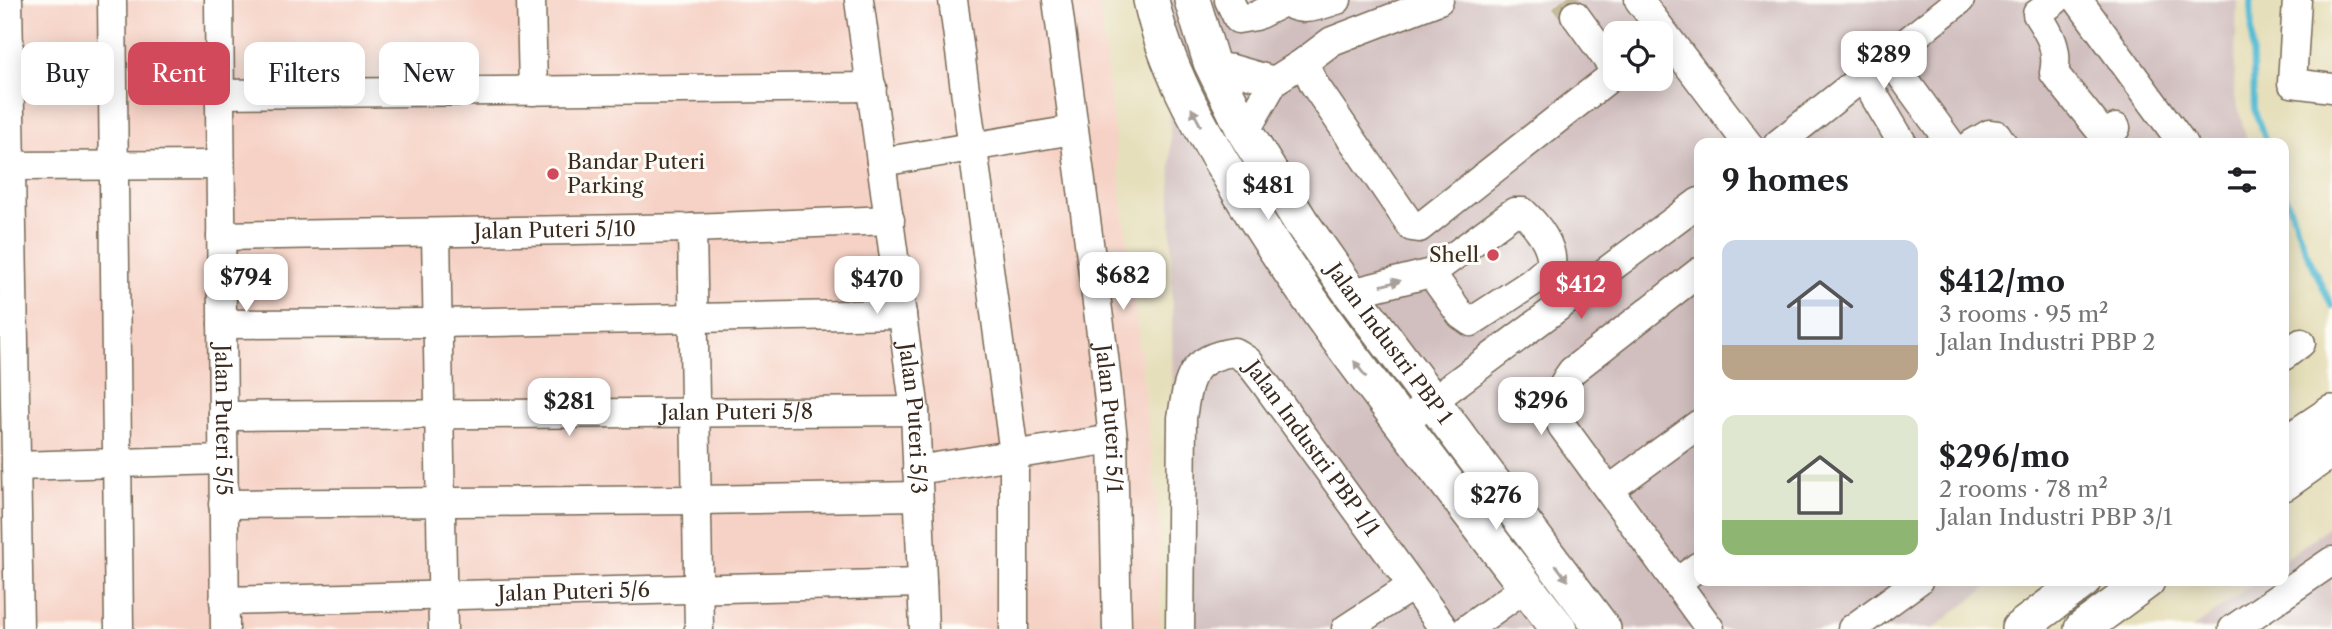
<!DOCTYPE html>
<meta charset="utf-8">
<style>
body{margin:0;font-family:"Libre Caslon Text",serif;background:#f6f6f6;color:#202124;height:100vh;display:flex;flex-direction:column;font-size:26px;white-space:nowrap}
*{box-sizing:border-box;margin:0}
p{font-size:23px;color:#757577}
.icon{flex:none;width:38px;height:38px;fill:none;stroke:currentColor;stroke-width:2;stroke-linecap:round;stroke-linejoin:round}
.map{position:relative;flex:1;overflow:hidden}
.details{position:absolute;left:1694px;top:138px;width:595px;height:448px;display:flex;flex-direction:column;background:#fff;border-radius:14px;box-shadow:0 4px 18px #0003}
.details>*{flex:none}
.banner{position:absolute;left:21px;top:42px;width:665px;height:63px;display:flex;gap:14px}
.controls{position:absolute;left:1603px;top:21px;display:grid;gap:14px}
.controls a{display:grid;place-items:center;width:70px;height:70px;border-radius:14px;background:#fff;box-shadow:0 4px 18px #0003;font-size:35px}
.price{position:absolute;translate:-50% -60px;padding:0 16px;border-radius:14px;background:#fff;color:#222;font-size:23px;line-height:46px;filter:drop-shadow(0 2px 4px #0008)}
.price::after{content:'';position:absolute;left:50%;top:42px;width:21px;height:16px;margin-left:-10px;background:inherit;clip-path:polygon(0 0,100% 0,50% 100%)}
.price.current{background:#d1495b;color:#fff}
ul{padding:0;list-style:none}
li{display:flex;align-items:center;gap:21px;height:175px;padding:0 28px}
li span{display:grid;place-items:center;flex:none;width:196px;height:140px;border-radius:14px;color:#555}
li>.icon{margin-inline-start:auto}
span .icon{width:84px;height:84px;fill:#fffc;stroke-width:1}
li b{font-size:30px}
h2{display:flex;justify-content:space-between;align-items:center;height:84px;padding:0 28px;font-size:30px}
.chip{padding:0 24px;border-radius:14px;background:#fff;box-shadow:0 4px 18px #0003;font-size:24px;line-height:63px}
.chip.current{background:#d1495b;color:#fff}
.map>svg:first-child{display:block}
</style>
<div class="map">
<svg width="2332" height="629" viewBox="0 0 2332 629">
<rect width="100%" height="100%" fill="#fdfcf7"/>
<filter id="ink" filterUnits="userSpaceOnUse"><feTurbulence type="fractalNoise" baseFrequency=".0143" numOctaves="2"/><feDisplacementMap in="SourceGraphic" scale="14" xChannelSelector="R" yChannelSelector="G"/><feConvolveMatrix kernelMatrix="1 2 1 2 8 2 1 2 1" color-interpolation-filters="sRGB"/></filter>
<filter id="wash" filterUnits="userSpaceOnUse"><feTurbulence type="fractalNoise" baseFrequency=".00686" numOctaves="4" result="noise"/><feDisplacementMap in="SourceGraphic" scale="28" xChannelSelector="R" yChannelSelector="G"/><feGaussianBlur stdDeviation="1.57" result="paint"/><feColorMatrix in="noise" values="0 0 0 0 0 0 0 0 0 0 0 0 0 0 0 0 0 1.4 0 .05"/><feComposite in="paint" operator="in"/></filter>
<g filter="url(#wash)">
<rect width="100%" height="100%" fill="#e6dfbb"/>
<!-- built -->
<path fill="#f6d1c5" d="M 0,0 L 1099,0 L 1160,528 L 1160,629 L 0,629 Z"/>
<!-- industrial -->
<path fill="#d1bfbf" fill-rule="evenodd" d="M 1169,0 L 2237,0 L 2234,93 L 2248,143 L 1699,144 L 1699,581 L 1995,581 L 1933,629 L 1175,629 ZM 1615,33 L 1661,33 L 1661,79 L 1615,79 Z
M 2332,524 L 2332,629 L 2192,629 L 2256,581 L 2284,581 L 2284,560 Z"/>
<g fill="none" stroke-linecap="round" stroke-linejoin="round">
<!-- stream -->
<path stroke="#56bcd4" stroke-width="6" d="M 2251,0 L 2254,109 L 2267,144
M 2284,191 L 2305,249 L 2332,307"/>
</g>
</g>
<g filter="url(#ink)">
<g fill="none" stroke-linecap="round" stroke-linejoin="round">
<!-- minor-tunnel -->
<path stroke="#c4bb9c" stroke-width="28" stroke-dasharray="28 14" stroke-linecap="butt" d="M 1563,0 L 1575,15"/>
<defs>
<g id="minor">
<path d="M 8,0 L 19,629"/>
<path d="M 112,0 L 119,629"/>
<path id="s1" d="M 219,0 L 225,629"/>
<path d="M 531,0 L 533,91"/>
<path id="s2" d="M 859,0 L 915,411 L 924,629"/>
<path d="M 953,0 L 1014,454 L 1014,629"/>
<path id="s3" d="M 1057,0 L 1104,356 L 1113,439 L 1117,629"/>
<path d="M 1229,0 L 1238,19 L 1256,16 L 1286,1"/>
<path d="M 1285,0 C 1299,15 1320,5 1337,0"/>
<path d="M 1639,0 L 1748,144"/>
<path d="M 2056,0 L 2037,14 C 2050,34 2059,49 2054,73 L 2103,134 L 2116,128"/>
<path d="M 2078,0 L 2183,144"/>
<path d="M 2297,0 L 2292,83 L 2332,88"/>
<path d="M 1888,57 L 1951,144"/>
<path d="M 1304,62 L 1314,84 L 1412,227 L 1419,228 L 1613,75 L 1612,66 L 1575,15"/>
<path d="M 1214,67 L 1232,69 L 1274,81"/>
<path d="M 1863,77 L 1903,144"/>
<path d="M 219,94 L 872,87"/>
<path d="M 1245,132 L 1274,81 L 1304,62 L 1332,41 L 1439,0"/>
<path d="M 1778,144 L 1960,0"/>
<path d="M 1972,144 L 1989,134 L 1997,135 L 2003,144"/>
<path d="M 881,162 L 1073,130"/>
<path d="M 11,166 L 220,165"/>
<path d="M 692,228 L 699,629"/>
<path d="M 436,233 L 443,629"/>
<path id="s4" d="M 221,236 L 692,228 L 890,220"/>
<path d="M 1699,272 L 1572,371 C 1558,389 1554,405 1562,426 L 1710,629"/>
<path d="M 1351,293 L 1431,273 L 1514,212 L 1523,212 C 1537,225 1554,246 1551,266 L 1531,283 L 1471,322 L 1461,315 L 1431,273"/>
<path d="M 222,324 L 437,323 L 902,314"/>
<path d="M 2284,356 L 2301,343"/>
<path d="M 1415,414 L 1699,202"/>
<path id="s5" d="M 223,416 L 915,411"/>
<path d="M 16,466 L 223,460"/>
<path d="M 917,470 L 1113,439"/>
<path d="M 1609,490 L 1699,424"/>
<path d="M 223,504 L 697,500 L 918,496"/>
<path d="M 1676,583 L 1699,566"/>
<path id="s6" d="M 224,601 L 922,583"/>
<path id="s7" d="M 1180,629 L 1182,418 C 1188,379 1190,358 1234,352 L 1248,361 L 1264,382 L 1444,629"/>
<path d="M 1346,629 L 1412,586"/>
<path d="M 1467,629 L 1526,587"/>
<path d="M 1852,629 L 1918,581"/>
<path d="M 2233,629 L 2332,561"/>
</g>
<g id="major">
<path d="M 1151,0 C 1165,66 1199,126 1234,183 C 1284,267 1341,345 1401,422 C 1454,491 1505,561 1559,629"/>
<path id="s8" d="M 1192,0 L 1211,62 L 1245,132 L 1301,222 L 1351,293 L 1603,629"/>
<path d="M 2284,445 L 2332,413"/>
<path d="M 2284,483 L 2332,449"/>
<path d="M 2019,629 L 2083,581"/>
<path d="M 2082,629 L 2147,581"/>
</g>
</defs>
<!-- minor casing -->
<use href="#minor" stroke="#776955" stroke-width="31"/>
<!-- major casing -->
<use href="#major" stroke="#776955" stroke-width="38"/>
<!-- minor -->
<use href="#minor" stroke="#fff" stroke-width="28"/>
<!-- major -->
<use href="#major" stroke="#fff" stroke-width="35"/>
</g>
<!-- one-way arrows -->
<defs><path id="oneway-solid" d="M-6-.8H1V-3.2L6.5 0L1 3.2V.8H-6Z" transform="scale(1.75)"/></defs>
<g fill="#a79f9a">
<use href="#oneway-solid" transform="translate(1196 117) rotate(-118)"/>
<use href="#oneway-solid" transform="translate(1391 283) rotate(-14)"/>
<use href="#oneway-solid" transform="translate(1360 369) rotate(-127)"/>
<use href="#oneway-solid" transform="translate(1562 573) rotate(53)"/>
</g>
</g>
<!-- markers -->
<g fill="#d1495b" stroke="#fdfcf7" stroke-width="2.5">
<circle cx="553" cy="174" r="7"/>
<circle cx="1493" cy="255" r="7"/>
</g>
<g text-anchor="middle" stroke-width="6" stroke-linejoin="round" paint-order="stroke">
<!-- poi labels -->
<g font-size="21" fill="#3b2a1e" stroke="#fdfcf7" text-anchor="start">
<text x="567" y="169">Bandar Puteri<tspan x="567" dy="24">Parking</tspan></text>
<text x="1479" y="262" text-anchor="end">Shell</text>
</g>
<!-- street labels -->
<g font-size="21" fill="#3b2a1e" stroke="#fdfcf7">
<text dy="7" stroke="none"><textPath href="#s4" startOffset="334">Jalan Puteri 5/10</textPath></text>
<text dy="7" stroke="none"><textPath href="#s8" startOffset="399">Jalan Industri PBP 1</textPath></text>
<text dy="7" stroke="none"><textPath href="#s5" startOffset="514">Jalan Puteri 5/8</textPath></text>
<text dy="7" stroke="none"><textPath href="#s2" startOffset="422">Jalan Puteri 5/3</textPath></text>
<text dy="7" stroke="none"><textPath href="#s3" startOffset="422">Jalan Puteri 5/1</textPath></text>
<text dy="7" stroke="none"><textPath href="#s1" startOffset="420">Jalan Puteri 5/5</textPath></text>
<text dy="7" stroke="none"><textPath href="#s7" startOffset="430">Jalan Industri PBP 1/1</textPath></text>
<text dy="7" stroke="none"><textPath href="#s6" startOffset="350">Jalan Puteri 5/6</textPath></text>
</g>
</g>
</svg>
<div class="controls">
<a><svg class="icon" aria-label="locate" viewBox="0 0 24 24"><circle cx="12" cy="12" r="6"/><path d="M12 2v4M12 18v4M2 12h4M18 12h4"/></svg></a>
</div>
<b class="price" style="left:1884px;top:91px">$289</b>
<b class="price" style="left:1268px;top:222px">$481</b>
<b class="price" style="left:1123px;top:312px">$682</b>
<b class="price" style="left:246px;top:314px">$794</b>
<b class="price" style="left:877px;top:316px">$470</b>
<b class="price current" style="left:1581px;top:321px">$412</b>
<b class="price" style="left:1541px;top:437px">$296</b>
<b class="price" style="left:569px;top:438px">$281</b>
<b class="price" style="left:1496px;top:532px">$276</b>
<div class="banner">
<a class="chip">Buy</a>
<a class="chip current">Rent</a>
<a class="chip">Filters</a>
<a class="chip">New</a>
</div>
<section class="details">
<h2>9 homes<svg class="icon" aria-label="filters" viewBox="0 0 24 24"><path d="M4 7h16M4 17h16"/><circle cx="9" cy="7" r="2"/><circle cx="15" cy="17" r="2"/></svg></h2>
<ul>
<li><span style="background:linear-gradient(#c9d6e8 75%,#b9a48a 0)"><svg class="icon" aria-label="home" viewBox="0 0 24 24"><path d="M3 11l9-7 9 7M6 9v11h12V9"/></svg></span><div><b>$412/mo</b><p>3 rooms · 95 m²</p><p>Jalan Industri PBP 2</p></div></li>
<li><span style="background:linear-gradient(#dfe7d0 75%,#8fb573 0)"><svg class="icon" aria-label="home" viewBox="0 0 24 24"><path d="M3 11l9-7 9 7M6 9v11h12V9"/></svg></span><div><b>$296/mo</b><p>2 rooms · 78 m²</p><p>Jalan Industri PBP 3/1</p></div></li>
</ul>
</section>
</div>
